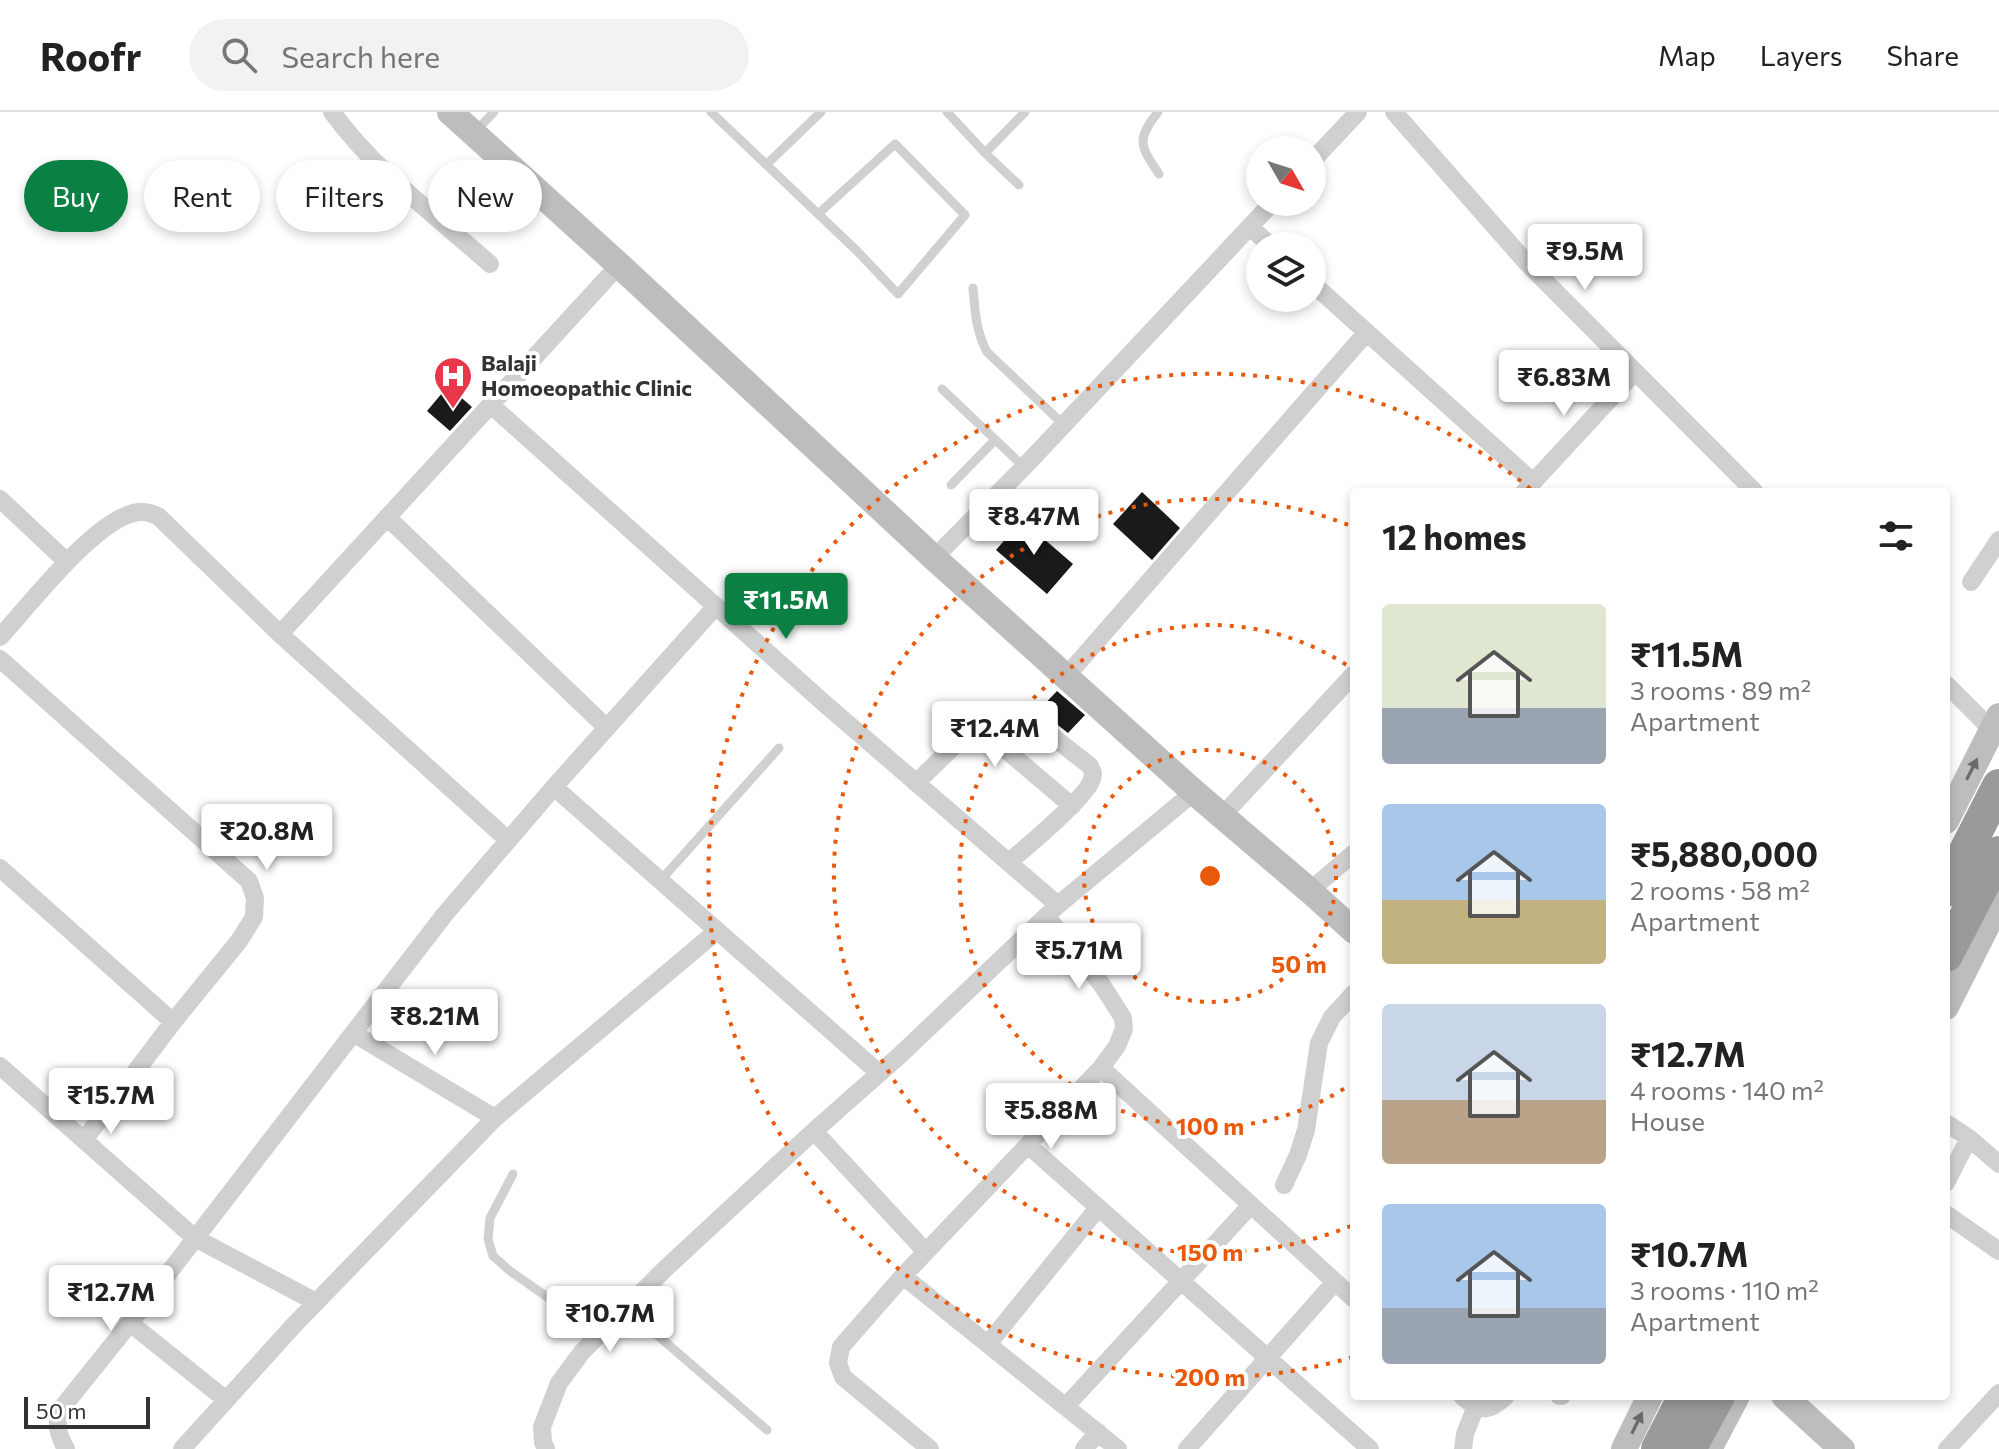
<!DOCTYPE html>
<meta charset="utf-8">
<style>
body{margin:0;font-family:Commissioner,sans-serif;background:#f2f2f2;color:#222;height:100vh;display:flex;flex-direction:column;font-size:30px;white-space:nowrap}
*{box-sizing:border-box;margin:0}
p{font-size:26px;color:#767676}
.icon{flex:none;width:44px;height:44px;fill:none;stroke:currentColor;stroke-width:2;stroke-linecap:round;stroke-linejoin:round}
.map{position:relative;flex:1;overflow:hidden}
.panel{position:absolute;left:1350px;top:376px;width:600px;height:912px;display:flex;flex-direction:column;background:#fff;border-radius:8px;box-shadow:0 4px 12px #0003}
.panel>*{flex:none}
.banner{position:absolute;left:24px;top:48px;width:760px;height:72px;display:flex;gap:16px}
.needle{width:52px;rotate:129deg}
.tools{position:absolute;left:1246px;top:24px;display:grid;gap:16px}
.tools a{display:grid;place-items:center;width:80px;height:80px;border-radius:50%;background:#fff;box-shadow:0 4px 12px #0003;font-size:40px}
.scale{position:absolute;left:24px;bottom:20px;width:126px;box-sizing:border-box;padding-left:8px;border:4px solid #333;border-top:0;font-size:22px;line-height:28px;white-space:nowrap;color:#333;-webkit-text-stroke:6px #fff;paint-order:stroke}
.price{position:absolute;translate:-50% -68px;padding:0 18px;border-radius:8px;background:#fff;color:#222;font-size:26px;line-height:52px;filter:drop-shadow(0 2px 4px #0008)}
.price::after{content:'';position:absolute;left:50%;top:48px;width:24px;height:18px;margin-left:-12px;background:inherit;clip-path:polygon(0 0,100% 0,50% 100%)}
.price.selected{background:#0b8043;color:#fff}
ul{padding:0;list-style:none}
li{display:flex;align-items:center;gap:24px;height:200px;padding:0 32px}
li span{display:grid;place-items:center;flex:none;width:224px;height:160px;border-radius:8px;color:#555}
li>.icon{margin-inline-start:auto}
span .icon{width:96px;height:96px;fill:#fffc;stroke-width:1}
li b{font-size:34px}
h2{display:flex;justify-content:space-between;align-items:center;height:96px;padding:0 32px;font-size:34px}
.pill{padding:0 28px;border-radius:36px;background:#fff;box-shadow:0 4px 12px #0003;font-size:28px;line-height:72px}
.pill.selected{background:#0b8043;color:#fff}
header{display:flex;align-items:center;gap:48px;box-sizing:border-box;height:112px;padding:0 40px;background:#fff;border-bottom:2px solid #e0e0e0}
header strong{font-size:38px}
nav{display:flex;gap:44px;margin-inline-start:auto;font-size:28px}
.search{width:560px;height:72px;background:#f2f2f2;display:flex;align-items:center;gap:20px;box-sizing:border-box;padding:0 28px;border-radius:44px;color:#767676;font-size:30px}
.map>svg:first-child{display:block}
</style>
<header>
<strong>Roofr</strong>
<div class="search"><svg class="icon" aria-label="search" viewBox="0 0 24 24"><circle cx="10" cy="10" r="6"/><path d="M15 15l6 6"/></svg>Search here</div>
<nav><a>Map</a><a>Layers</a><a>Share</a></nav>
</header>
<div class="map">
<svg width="1999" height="1337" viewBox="0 0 1999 1337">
<rect width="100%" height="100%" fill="#fff"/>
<!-- building -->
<path fill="#1a1a1a" d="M 448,274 L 472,295 L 450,319 L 427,299 Z
M 1142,380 L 1180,416 L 1152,448 L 1113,412 Z
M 1022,408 L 1073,452 L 1047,482 L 996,438 Z
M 1057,579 L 1085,603 L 1068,621 L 1054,610 L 1048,608 L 1042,609 L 1035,602 Z"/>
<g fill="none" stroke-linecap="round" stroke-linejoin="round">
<!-- lane -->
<path stroke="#d0d0d0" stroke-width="9" d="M 711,0 L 856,138 L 898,182 L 965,103 L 895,32 L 818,102
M 947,0 L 985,41 L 1019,73
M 1158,0 C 1136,28 1140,34 1159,62
M 476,19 L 494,0
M 985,41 L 1025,0
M 766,53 L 821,0
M 973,176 C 975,200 976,219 987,240 L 1064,313
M 942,277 L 1024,355
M 951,373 L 995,328
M 660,769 L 779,636
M 513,1062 L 490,1106 L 488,1127 L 493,1144 L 510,1159 L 600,1222
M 626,1196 L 767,1318"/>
<!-- street -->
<path stroke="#d0d0d0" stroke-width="18" d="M 332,0 C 375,59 436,104 490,152
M 1394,0 L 1526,150 L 1755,380
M 1312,49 L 1358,0
M 1250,115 L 1271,134
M 1312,171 L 1533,370
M 491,293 L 825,592 L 1058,793
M 1524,380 L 1635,260
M 0,387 L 67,450
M 387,405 L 607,616
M 934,446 L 1024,355 L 1273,90
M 1971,470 L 1999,428
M 0,525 C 29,494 97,404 139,400 C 145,399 152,402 158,404 L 280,522
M 0,547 L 249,769 L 255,786 L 254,805 L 239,829 L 173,910 L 84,1028
M 1076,553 L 1367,220
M 1946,572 L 1992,618
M 916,671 L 958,630 L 972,624 L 982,625 L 999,632 L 1072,694
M 554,675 L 879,961
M 1222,704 L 1354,562
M 508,728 L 280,522 L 619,153
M 1009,750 C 1025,736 1088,684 1092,667 C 1094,661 1093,660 1090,654 L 1047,620
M 0,756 L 173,910
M 1320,770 L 1354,741
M 1046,804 L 1102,873 L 1123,906 L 1124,917 L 1117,934 L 1101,956
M 353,921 L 495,1006
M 0,954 L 195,1126 L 316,1190
M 1946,1011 L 1969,1026 L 1999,1052
M 814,1019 L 926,1140
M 1028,1033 L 1370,1337
M 1946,1071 L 1969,1026
M 1284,1073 L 1298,1043 L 1306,1018 L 1319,931 L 1332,905 L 1354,881
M 1946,1102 L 1999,1139
M 903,1164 L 1118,1337
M 988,1232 L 1098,1096
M 1462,1284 C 1480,1300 1489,1301 1506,1284
M 1559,1284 L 1562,1284
M 225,1287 L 130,1211 L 445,802 L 554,675 L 716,494
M 1066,1294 L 1251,1093
M 66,1337 C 58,1322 55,1313 61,1297 L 130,1211
M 182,1337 L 294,1213 L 495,1006 L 717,819
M 546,1337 L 543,1330 L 542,1315 L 559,1271 L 582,1240 L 666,1156 L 814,1019 L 899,944 L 1058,793 L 1194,680
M 930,1337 L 843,1265 L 838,1251 L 841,1235 L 903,1164 L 1101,956 L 1354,1187
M 1084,1337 L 1098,1320
M 1187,1337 L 1335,1170
M 1463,1337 L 1465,1322 L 1476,1294
M 1947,1337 L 1999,1281"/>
<!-- secondary -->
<path stroke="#bdbdbd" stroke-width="26" d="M 450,0 L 619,153 L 934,446 L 1194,680 L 1310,779 L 1354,819
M 1946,709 L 1999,604
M 1946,895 L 1999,790
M 1784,1284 L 1842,1337
M 1624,1337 L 1650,1284
M 1709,1337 L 1737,1284"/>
<!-- highway -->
<path stroke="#9a9a9a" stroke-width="34" d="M 1946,778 L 1999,674
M 1946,843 L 1999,741
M 1658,1337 L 1685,1284
M 1689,1337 L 1718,1284"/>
</g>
<!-- one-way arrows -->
<defs><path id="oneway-solid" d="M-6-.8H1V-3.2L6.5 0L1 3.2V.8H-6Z" transform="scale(2)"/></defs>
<g fill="#6a6a6a">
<use href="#oneway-solid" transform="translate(1972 657) rotate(-63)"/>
<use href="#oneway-solid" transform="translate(1637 1311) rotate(-64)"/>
</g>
<!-- distance rings -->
<g fill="none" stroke="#e8590c" stroke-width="4" stroke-dasharray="4 8">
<circle cx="1210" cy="764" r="126"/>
<path d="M1354 970A251 251 0 1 1 1354 558"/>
<path d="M1351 1114A377 377 0 1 1 1351 414"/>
<path d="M1353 1245A502 502 0 1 1 1533 379"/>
</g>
<!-- icons -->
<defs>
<symbol id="hospital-pin" viewBox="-11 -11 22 30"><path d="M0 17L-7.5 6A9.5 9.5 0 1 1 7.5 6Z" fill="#e8364b" stroke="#fff"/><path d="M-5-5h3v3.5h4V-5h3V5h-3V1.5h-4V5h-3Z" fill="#fff"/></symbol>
</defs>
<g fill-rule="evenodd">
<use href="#hospital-pin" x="431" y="242" width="44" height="60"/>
</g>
<g text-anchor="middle" stroke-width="8" stroke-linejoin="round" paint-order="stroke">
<!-- poi labels -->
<g font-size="22" font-weight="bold" fill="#333" stroke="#fff" text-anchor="start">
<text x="481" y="259">Balaji<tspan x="481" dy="25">Homoeopathic Clinic</tspan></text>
</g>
</g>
<circle cx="1210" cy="764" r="12" fill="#e8590c" stroke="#fff" stroke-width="4"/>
<g font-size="24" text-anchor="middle" font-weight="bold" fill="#e8590c" stroke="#fff" stroke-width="8" stroke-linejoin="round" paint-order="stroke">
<text x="1299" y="861">50 m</text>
<text x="1210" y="1023">100 m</text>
<text x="1210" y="1149">150 m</text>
<text x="1210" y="1274">200 m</text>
</g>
</svg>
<div class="tools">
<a><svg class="needle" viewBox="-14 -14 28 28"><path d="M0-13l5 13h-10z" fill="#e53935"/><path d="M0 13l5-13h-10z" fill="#767676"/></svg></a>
<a><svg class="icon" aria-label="layers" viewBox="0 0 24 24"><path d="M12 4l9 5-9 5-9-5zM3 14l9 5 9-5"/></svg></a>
</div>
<div class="scale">50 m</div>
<b class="price" style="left:1585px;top:180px">₹9.5M</b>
<b class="price" style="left:1564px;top:306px">₹6.83M</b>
<b class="price" style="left:1034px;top:445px">₹8.47M</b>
<b class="price selected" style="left:786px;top:529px">₹11.5M</b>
<b class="price" style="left:995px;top:657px">₹12.4M</b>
<b class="price" style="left:267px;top:760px">₹20.8M</b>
<b class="price" style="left:1079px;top:879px">₹5.71M</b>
<b class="price" style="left:435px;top:945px">₹8.21M</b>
<b class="price" style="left:111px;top:1024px">₹15.7M</b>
<b class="price" style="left:1051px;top:1039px">₹5.88M</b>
<b class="price" style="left:111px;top:1221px">₹12.7M</b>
<b class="price" style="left:610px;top:1242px">₹10.7M</b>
<div class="banner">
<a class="pill selected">Buy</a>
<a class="pill">Rent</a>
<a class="pill">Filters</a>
<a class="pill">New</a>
</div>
<section class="panel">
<h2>12 homes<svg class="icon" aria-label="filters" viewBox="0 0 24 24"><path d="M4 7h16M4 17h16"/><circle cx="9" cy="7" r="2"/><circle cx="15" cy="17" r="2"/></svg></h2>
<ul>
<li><span style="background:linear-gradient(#dfe7d0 65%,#9aa5b1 0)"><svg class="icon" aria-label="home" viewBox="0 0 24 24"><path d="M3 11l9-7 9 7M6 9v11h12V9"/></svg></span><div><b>₹11.5M</b><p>3 rooms · 89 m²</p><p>Apartment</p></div></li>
<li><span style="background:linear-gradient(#a9c7e8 60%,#c2b280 0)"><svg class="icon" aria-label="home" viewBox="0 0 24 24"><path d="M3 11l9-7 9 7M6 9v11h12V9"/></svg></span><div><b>₹5,880,000</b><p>2 rooms · 58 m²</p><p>Apartment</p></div></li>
<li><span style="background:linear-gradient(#c9d6e8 60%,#b9a48a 0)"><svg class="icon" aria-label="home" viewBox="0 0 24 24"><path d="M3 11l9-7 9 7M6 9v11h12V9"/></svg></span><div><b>₹12.7M</b><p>4 rooms · 140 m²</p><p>House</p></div></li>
<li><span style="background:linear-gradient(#a9c7e8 65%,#9aa5b1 0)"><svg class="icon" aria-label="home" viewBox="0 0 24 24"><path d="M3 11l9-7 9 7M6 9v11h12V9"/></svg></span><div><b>₹10.7M</b><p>3 rooms · 110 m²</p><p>Apartment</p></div></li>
</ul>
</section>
</div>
